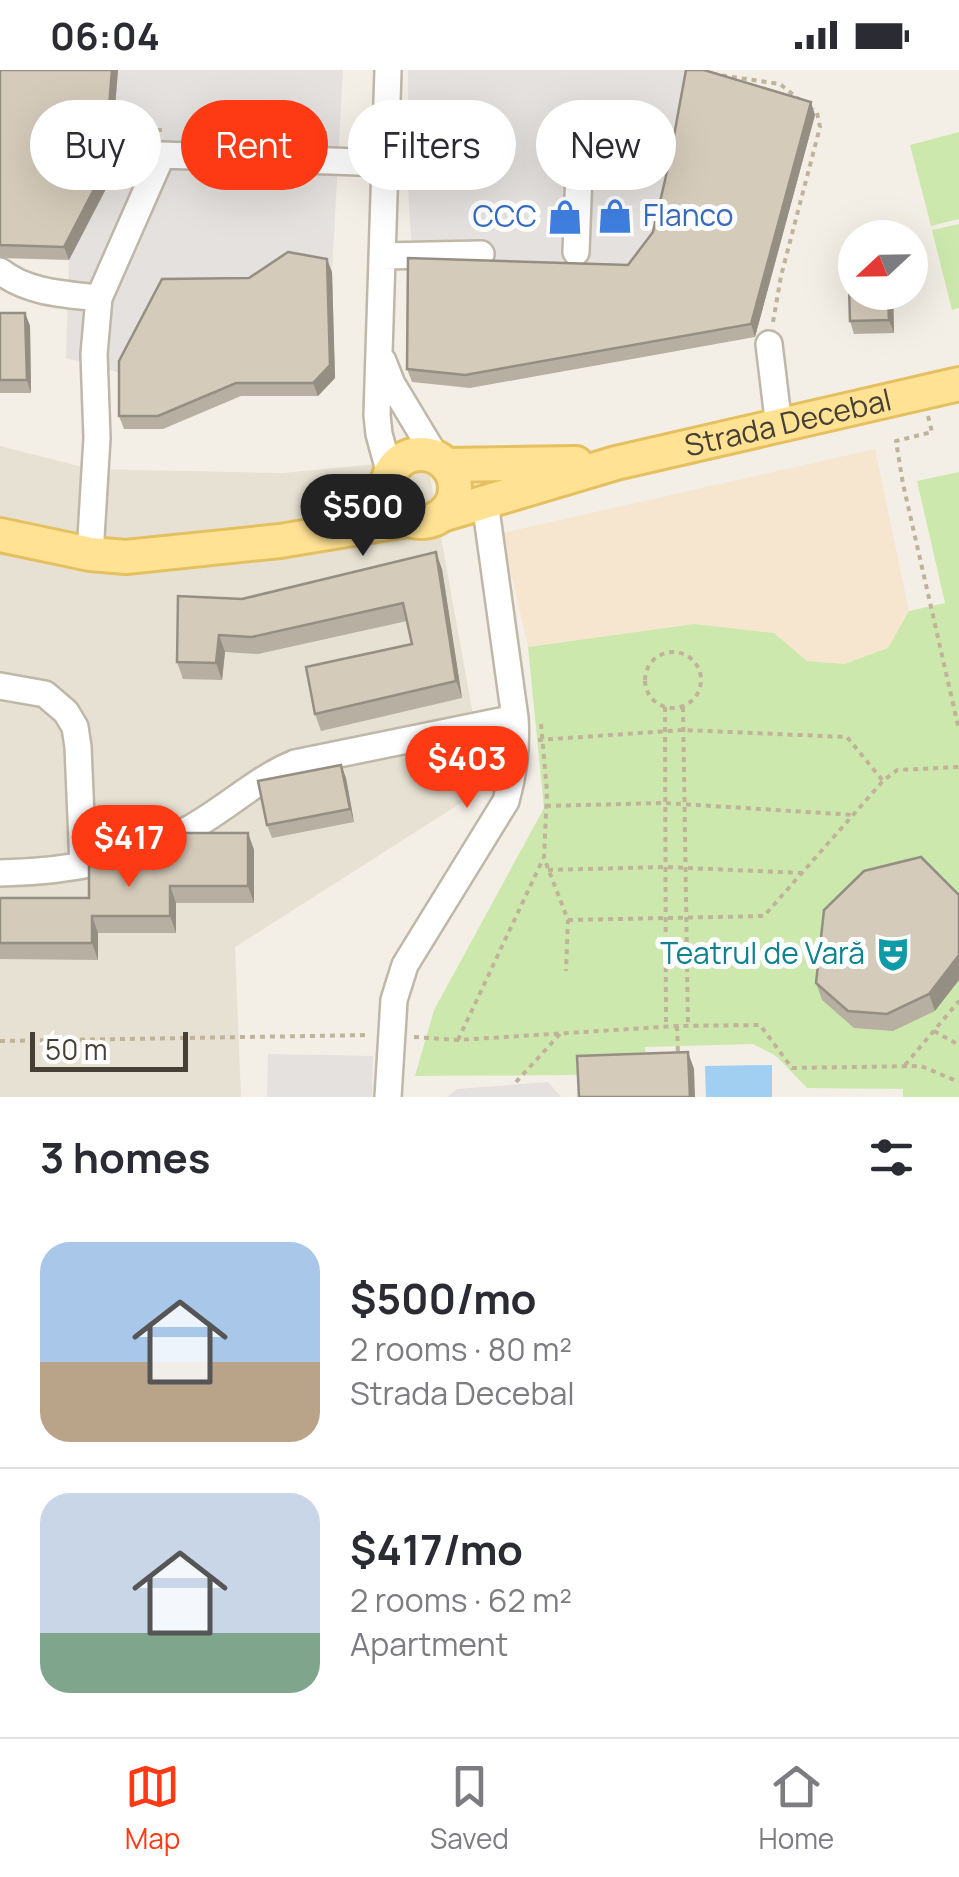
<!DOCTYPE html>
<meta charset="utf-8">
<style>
body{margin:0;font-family:Manrope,sans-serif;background:#f7f7f7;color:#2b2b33;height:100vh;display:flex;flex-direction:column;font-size:38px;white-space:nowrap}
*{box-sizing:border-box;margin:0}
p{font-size:32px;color:#7c7c81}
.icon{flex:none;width:55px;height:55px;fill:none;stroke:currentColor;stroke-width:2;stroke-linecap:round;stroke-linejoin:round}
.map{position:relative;height:1027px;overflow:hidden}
.side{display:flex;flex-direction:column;background:#fff;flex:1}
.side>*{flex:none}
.hud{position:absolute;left:30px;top:30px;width:900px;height:90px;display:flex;gap:20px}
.needle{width:65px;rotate:248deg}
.fabs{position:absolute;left:838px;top:150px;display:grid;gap:20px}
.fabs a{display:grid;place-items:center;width:90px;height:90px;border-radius:50%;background:#fff;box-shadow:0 10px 40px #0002;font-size:50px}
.scale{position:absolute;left:30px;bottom:25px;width:158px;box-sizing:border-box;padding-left:10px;border:5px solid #463f35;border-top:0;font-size:28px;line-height:35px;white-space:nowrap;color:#463f35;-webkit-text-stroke:8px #fff;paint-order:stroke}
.price{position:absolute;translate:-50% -85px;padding:0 22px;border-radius:35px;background:#fd3a13;color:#fff;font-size:32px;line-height:65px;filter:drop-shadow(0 2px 5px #0008)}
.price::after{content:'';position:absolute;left:50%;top:60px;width:30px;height:22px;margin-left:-15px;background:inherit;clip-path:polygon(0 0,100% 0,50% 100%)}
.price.current{background:#222;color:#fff}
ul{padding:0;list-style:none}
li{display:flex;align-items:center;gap:30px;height:250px;padding:0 40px}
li+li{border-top:2px solid #e1e1e2}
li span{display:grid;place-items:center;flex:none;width:280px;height:200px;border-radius:30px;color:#555}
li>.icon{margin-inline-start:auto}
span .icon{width:120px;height:120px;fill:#fffc;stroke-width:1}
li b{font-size:42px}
h2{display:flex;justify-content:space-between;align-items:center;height:120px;padding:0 40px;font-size:42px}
.chip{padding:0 35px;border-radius:45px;background:#fff;box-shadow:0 10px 40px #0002;font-size:35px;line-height:90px}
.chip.current{background:#fd3a13;color:#fff}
.status{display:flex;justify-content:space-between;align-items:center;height:70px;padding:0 50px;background:#fff;direction:ltr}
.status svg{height:28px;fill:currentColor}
.tabs{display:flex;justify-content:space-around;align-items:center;height:140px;border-top:2px solid #e1e1e2;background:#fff;font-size:28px;color:#7c7c81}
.tabs a{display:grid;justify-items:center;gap:5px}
.tabs .current{color:#fd3a13}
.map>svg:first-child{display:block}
</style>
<div class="status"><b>06:04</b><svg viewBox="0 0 49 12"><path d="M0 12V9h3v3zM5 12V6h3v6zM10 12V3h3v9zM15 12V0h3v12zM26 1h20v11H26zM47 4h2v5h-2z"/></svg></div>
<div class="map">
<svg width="959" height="1027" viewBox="0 0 959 1027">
<rect width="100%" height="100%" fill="#f3efe6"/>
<!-- residential -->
<path fill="#e7e1d3" d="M 0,376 L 90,399 L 283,403 L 427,389 L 486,717 L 235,877 L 241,1027 L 0,1027 Z"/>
<!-- commercial -->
<path fill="#f6e6d0" d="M 875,379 L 909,541 L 889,578 L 844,594 L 806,591 L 774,563 L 694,554 L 528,577 L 502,463 Z"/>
<!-- green -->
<path fill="#cde8ad" d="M 959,62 L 959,149 L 931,156 L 910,75 Z
M 959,154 L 959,238 L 952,240 L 932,160 Z
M 959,402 L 959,1027 L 903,1027 L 903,1019 L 807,1018 L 776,986 L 753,974 L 645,977 L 647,1001 L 569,1005 L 415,1006 L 434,940 L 544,738 L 528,577 L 694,554 L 774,563 L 807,591 L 844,594 L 888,578 L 909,541 L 945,533 L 917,411 Z"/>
<!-- parking -->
<path fill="#e4e1de" d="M 118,0 L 343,0 L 332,202 L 124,304 L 66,288 L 69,190 L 109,113 Z
M 408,0 L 692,0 L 657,175 L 633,208 L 413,201 L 408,118 Z
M 268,984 L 373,986 L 372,1027 L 267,1027 Z
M 548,1012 L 561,1027 L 447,1027 L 457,1019 Z"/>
<!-- water -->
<path fill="#a0cff1" d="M 772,995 L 772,1027 L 706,1027 L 705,996 Z"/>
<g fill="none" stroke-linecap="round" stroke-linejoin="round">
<defs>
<path id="minor" d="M 388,0 L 377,345 L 379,364 L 390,404
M 576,182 L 579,102
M 382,186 L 481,184
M 0,201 C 28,223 64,224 99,228
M 769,274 L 779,357
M 383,291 L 392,314 L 436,387
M 90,484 L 97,368 L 94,284 L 99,228 L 162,85 L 386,93
M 0,616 L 45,624 L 66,642 L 75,657 L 78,677 L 83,795
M 0,803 C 64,802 132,790 189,759 C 226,739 256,709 295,693 L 515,648
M 388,1027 L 394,930 L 405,895 L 506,731 C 514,703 517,677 515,648 L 485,432"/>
<g id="major">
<circle cx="421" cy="418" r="34"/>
<path d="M 446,395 L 576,393"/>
<path id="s1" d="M 445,444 L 616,393 L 959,314"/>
<path d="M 0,465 L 90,484 L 126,487 L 280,471 L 407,450"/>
</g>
</defs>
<!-- minor casing -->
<use href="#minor" stroke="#bfb7a8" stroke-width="30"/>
<!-- major casing -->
<use href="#major" stroke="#e5c061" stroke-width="38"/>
<!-- path -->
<path stroke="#c1b399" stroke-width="4" stroke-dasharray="5 5" stroke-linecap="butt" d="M 712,4 L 780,14 L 801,31
M 127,60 L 163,60
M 192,61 L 332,63
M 773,252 L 781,206 L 820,57 L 817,43 L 813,39
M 928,346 L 932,362 L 896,371 L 903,414 L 959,660
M645 610a28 28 0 1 1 56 0a28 28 0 1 1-56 0Z
M 665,637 L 666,957
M 683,637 L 688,956
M 541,654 L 547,722 L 544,788 L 568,850 L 566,901
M 538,670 L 683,660 L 847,667 L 883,711
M 546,736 L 665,733 L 855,745
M 548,800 L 665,797 L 803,803
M 568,850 L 764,846 L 883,711 L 897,700 L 959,697
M 677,956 L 678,985
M 934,961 L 959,975
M 414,967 L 458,970 L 677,956 L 760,955 L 792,998 L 921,996 L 959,1012
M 458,970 L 543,789
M 0,971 L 370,965
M 905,995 L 959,931
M 516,1012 L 560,964"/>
<!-- minor -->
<use href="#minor" stroke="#fff" stroke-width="25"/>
<!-- major -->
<use href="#major" stroke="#ffe293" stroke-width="32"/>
</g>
<!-- wall -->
<path fill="#b7afa1" d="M 0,0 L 118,0 L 109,113 L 69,190 L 0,188 Z
M 815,45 L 755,267 L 470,318 L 412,312 L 407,299 L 628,195 Z
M 332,202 L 335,308 L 318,326 L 241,326 L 163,359 L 124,359 L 119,346 L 249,208 Z
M 893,222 L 894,263 L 854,264 L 850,251 Z
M 0,243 L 25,243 L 30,256 L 31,323 L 0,323 Z
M 442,499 L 462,628 L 321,661 L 315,644 L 412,574 L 407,551 L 258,584 L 225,582 L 222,610 L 183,609 L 177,592 L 242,529 Z
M 341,695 L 346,708 L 354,752 L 272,768 L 267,755 Z
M 248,763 L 254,780 L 254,833 L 176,833 L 176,863 L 98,863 L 98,890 L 0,889 L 0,828 L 89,828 L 167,794 Z
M 921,787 L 935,941 L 893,961 L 854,958 L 822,930 L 816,913 Z"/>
<!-- shaded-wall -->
<path fill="#958e83" d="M 112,0 L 118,0 L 109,113 L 69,190 L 64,177 Z
M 811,32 L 815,45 L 755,267 L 751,254 Z
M 327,189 L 332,202 L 335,308 L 318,326 L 313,313 Z
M 888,222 L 893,222 L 894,263 L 889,250 Z
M 25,243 L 30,256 L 31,323 L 27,310 Z
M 436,482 L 442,499 L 462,628 L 456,611 Z
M 219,565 L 225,582 L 222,610 L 216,593 Z
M 341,695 L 346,708 L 354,752 L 350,739 Z
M 248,763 L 254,780 L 254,833 L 248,816 Z
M 170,816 L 176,833 L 176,863 L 170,846 Z
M 92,846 L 98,863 L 98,890 L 92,873 Z
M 959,885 L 959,910 L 935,941 L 929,924 Z
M 688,982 L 694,999 L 695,1027 L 690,1027 Z"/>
<!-- building -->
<path fill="#d5cbbb" stroke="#958e83" stroke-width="2.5" d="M 0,0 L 112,0 L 104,100 L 64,177 L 0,175 Z
M 686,0 L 704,0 L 811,32 L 751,254 L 465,305 L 407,299 L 408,188 L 628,195 L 653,162 L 669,93 Z
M 288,182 L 327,189 L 330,295 L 313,313 L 236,313 L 158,346 L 119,346 L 119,291 L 162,209 L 249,208 Z
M 848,182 L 855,182 L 855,222 L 888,222 L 889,250 L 850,251 Z
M 0,243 L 25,243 L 27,310 L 0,310 Z
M 436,482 L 456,611 L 315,644 L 306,597 L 412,574 L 403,533 L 252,567 L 219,565 L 216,593 L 177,592 L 178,526 L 242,529 Z
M 341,695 L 350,739 L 267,755 L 258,711 Z
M 167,763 L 248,763 L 248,816 L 170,816 L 170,846 L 92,846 L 92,873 L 0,873 L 0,828 L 89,828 L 89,794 L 167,794 Z
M 921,787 L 959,825 L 959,885 L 929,924 L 887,944 L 848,941 L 816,913 L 824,840 L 864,801 Z
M 688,982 L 690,1027 L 579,1027 L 577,986 Z"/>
<!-- icons -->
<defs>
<symbol id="shop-bare" viewBox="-9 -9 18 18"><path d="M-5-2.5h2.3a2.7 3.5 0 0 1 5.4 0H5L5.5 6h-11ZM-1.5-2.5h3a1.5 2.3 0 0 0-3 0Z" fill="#3f7fe0" stroke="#fff" stroke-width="2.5" paint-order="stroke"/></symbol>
<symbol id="theatre-bare" viewBox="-9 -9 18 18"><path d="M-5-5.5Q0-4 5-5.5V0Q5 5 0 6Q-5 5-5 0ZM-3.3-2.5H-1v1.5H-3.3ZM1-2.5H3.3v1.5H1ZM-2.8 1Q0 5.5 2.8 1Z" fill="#0f9aa8" stroke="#fff" stroke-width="2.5" paint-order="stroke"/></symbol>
</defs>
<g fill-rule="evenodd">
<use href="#shop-bare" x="590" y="121" width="50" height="50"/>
<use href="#shop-bare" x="540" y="122" width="50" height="50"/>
<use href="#theatre-bare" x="868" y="859" width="50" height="50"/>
</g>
<g text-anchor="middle" stroke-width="10" stroke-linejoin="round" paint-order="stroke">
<!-- shop labels -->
<g font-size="30" fill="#366cbe" stroke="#fff" text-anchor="start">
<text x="643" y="156">Flanco</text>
<text x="537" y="157" text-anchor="end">CCC</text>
</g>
<!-- street labels -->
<g font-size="30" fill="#463f35" stroke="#fff">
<text dy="10" stroke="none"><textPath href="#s1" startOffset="355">Strada Decebal</textPath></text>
</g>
<!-- culture labels -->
<g font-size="30" fill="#0d838f" stroke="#fff" text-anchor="end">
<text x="865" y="894">Teatrul de Vară</text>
</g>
</g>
</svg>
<div class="fabs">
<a><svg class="needle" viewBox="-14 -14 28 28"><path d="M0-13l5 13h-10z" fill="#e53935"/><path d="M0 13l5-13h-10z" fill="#7c7c81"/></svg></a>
</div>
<div class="scale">50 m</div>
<b class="price current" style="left:363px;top:489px">$500</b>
<b class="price" style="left:467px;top:741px">$403</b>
<b class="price" style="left:129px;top:820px">$417</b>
<div class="hud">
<a class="chip">Buy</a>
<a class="chip current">Rent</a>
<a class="chip">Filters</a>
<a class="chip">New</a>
</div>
</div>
<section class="side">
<h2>3 homes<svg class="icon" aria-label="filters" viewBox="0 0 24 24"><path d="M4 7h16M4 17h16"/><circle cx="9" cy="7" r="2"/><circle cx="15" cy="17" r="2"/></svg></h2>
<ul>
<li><span style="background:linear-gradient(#a9c7e8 60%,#b9a48a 0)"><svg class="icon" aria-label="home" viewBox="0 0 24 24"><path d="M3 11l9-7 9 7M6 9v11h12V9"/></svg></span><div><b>$500/mo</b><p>2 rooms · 80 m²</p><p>Strada Decebal</p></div></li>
<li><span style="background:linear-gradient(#c9d6e8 70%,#7fa58c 0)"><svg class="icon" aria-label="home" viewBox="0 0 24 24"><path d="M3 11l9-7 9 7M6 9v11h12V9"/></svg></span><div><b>$417/mo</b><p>2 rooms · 62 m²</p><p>Apartment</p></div></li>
</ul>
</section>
<nav class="tabs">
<a class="current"><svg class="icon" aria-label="map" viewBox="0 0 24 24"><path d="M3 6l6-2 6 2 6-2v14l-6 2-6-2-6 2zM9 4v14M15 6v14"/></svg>Map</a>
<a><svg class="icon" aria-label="saved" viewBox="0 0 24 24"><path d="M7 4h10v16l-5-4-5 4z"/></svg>Saved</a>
<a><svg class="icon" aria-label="home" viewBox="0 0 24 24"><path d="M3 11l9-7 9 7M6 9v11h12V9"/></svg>Home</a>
</nav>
